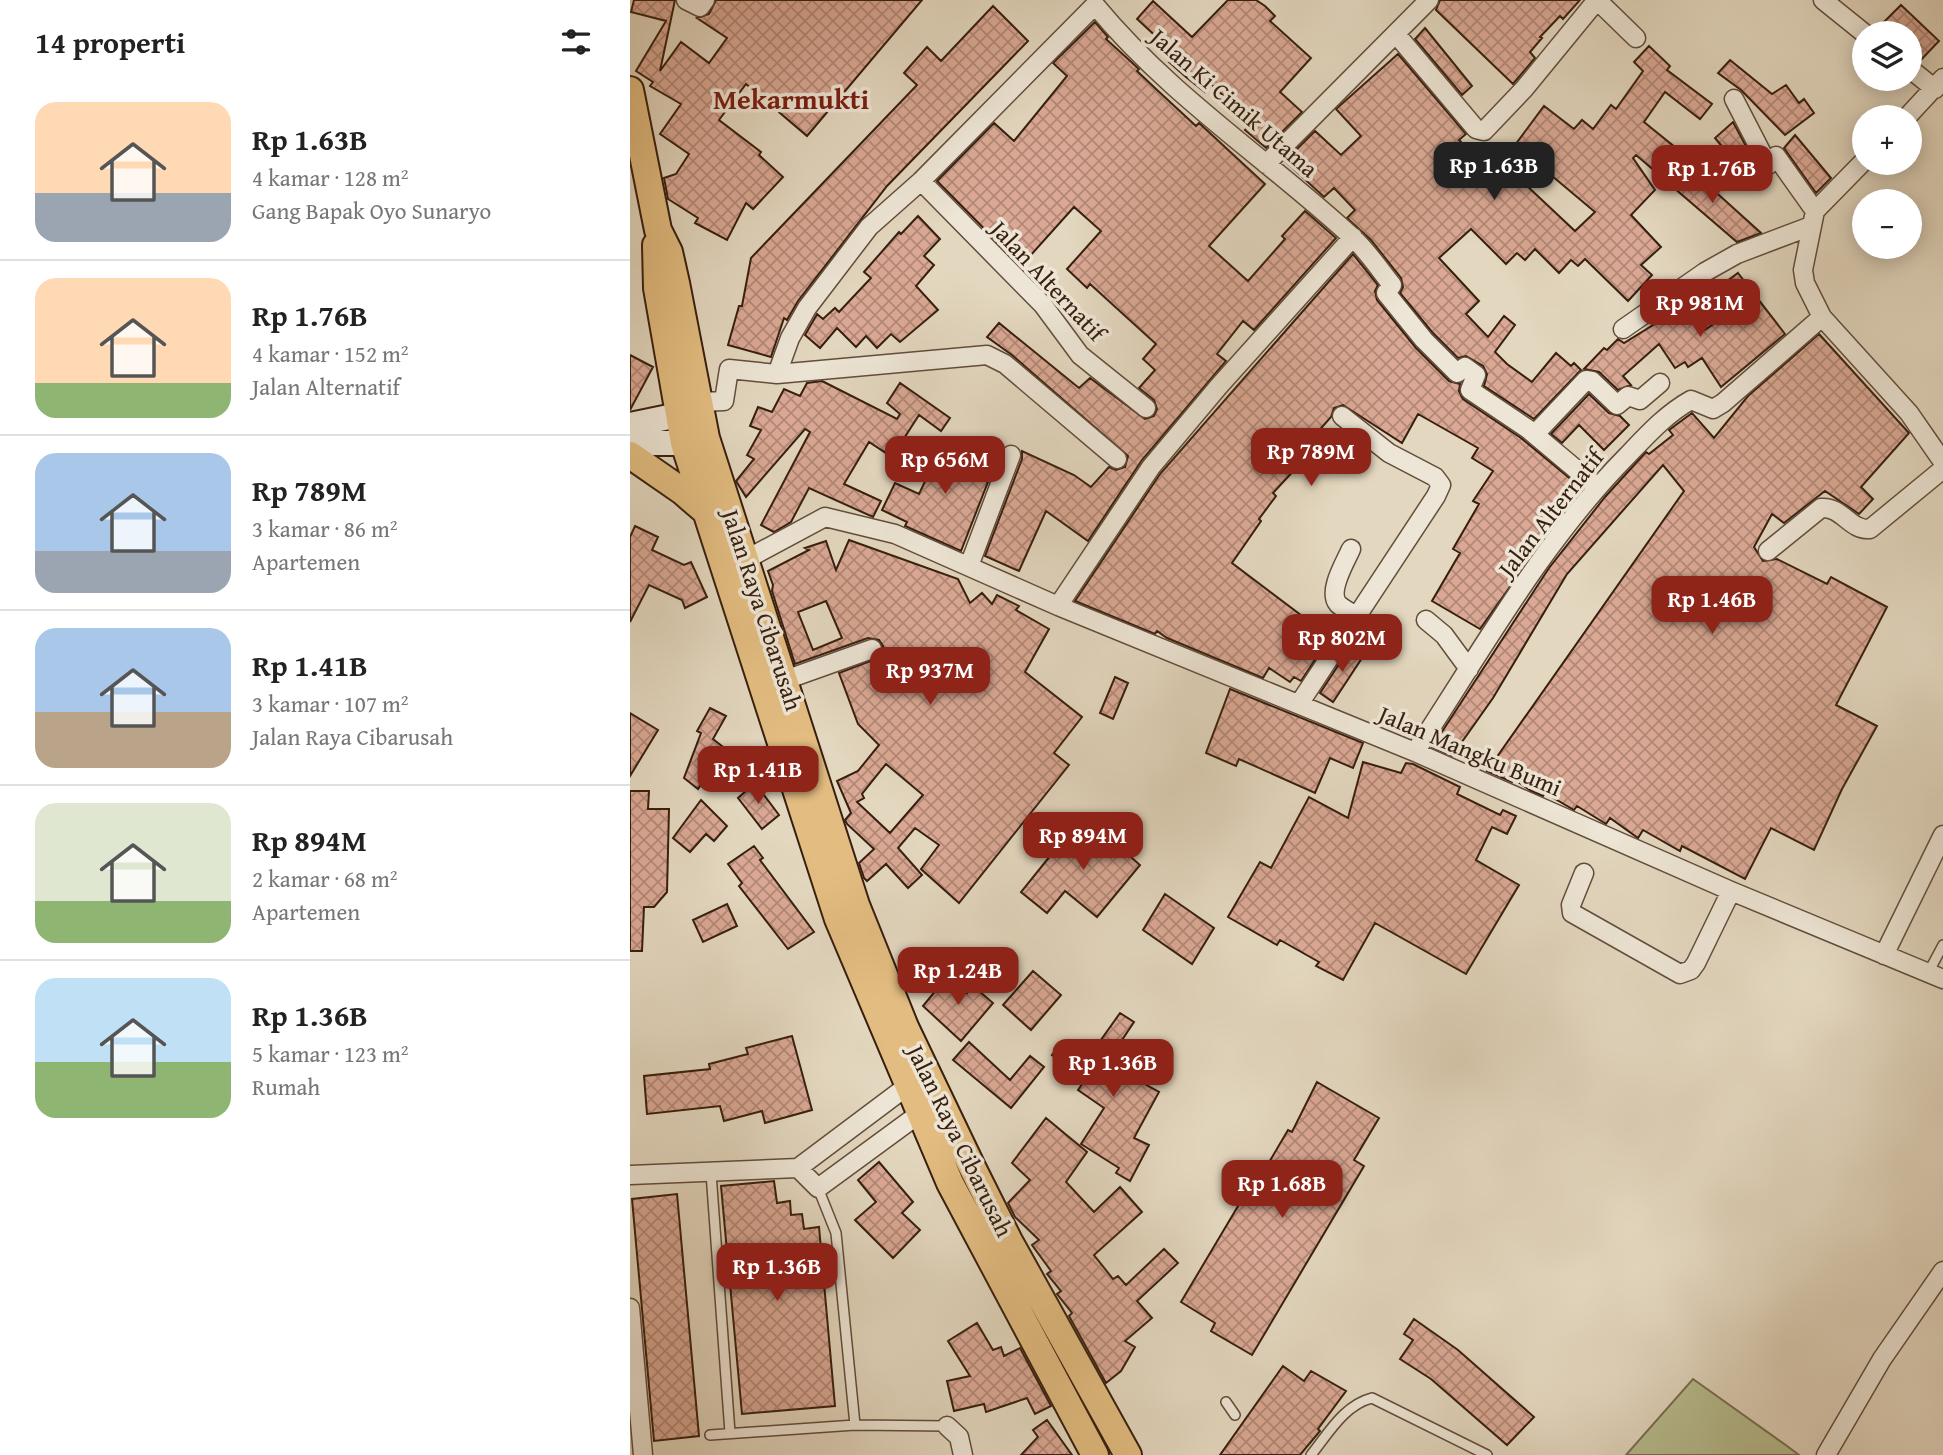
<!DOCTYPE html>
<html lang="id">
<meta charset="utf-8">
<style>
body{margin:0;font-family:"Gentium Book Plus",serif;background:#f6f6f6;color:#222;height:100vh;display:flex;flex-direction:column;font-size:26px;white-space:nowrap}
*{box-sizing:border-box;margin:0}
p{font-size:23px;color:#767676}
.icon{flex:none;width:38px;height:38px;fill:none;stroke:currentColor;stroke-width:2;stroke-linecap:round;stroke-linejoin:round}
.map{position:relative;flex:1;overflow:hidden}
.sheet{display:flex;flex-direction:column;background:#fff;width:630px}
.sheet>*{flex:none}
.buttons{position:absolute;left:1222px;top:21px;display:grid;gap:14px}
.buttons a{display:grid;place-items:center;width:70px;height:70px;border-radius:50%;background:#fff;box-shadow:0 4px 18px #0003;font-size:35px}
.price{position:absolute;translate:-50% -60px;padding:0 16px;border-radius:14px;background:#8f2418;color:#fff;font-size:23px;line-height:46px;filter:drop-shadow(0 2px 4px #0008)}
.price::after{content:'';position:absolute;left:50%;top:42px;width:21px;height:16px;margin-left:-10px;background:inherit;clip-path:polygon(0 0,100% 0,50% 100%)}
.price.on{background:#222;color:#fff}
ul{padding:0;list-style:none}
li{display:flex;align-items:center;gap:21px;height:175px;padding:0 35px}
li+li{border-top:2px solid #e0e0e0}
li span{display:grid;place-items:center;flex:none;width:196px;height:140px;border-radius:21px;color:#555}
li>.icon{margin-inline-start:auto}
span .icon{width:84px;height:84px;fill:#fffc;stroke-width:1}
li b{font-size:30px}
h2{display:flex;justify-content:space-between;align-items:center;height:84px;padding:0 35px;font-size:30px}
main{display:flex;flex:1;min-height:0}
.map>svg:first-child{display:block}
</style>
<main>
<section class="sheet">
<h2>14 properti<svg class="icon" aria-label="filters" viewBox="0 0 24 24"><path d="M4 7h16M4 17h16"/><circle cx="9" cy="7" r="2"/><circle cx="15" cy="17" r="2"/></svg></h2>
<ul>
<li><span style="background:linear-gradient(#ffd9b3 65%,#9aa5b1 0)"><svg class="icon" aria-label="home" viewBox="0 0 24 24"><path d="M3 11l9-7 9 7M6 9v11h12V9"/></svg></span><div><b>Rp 1.63B</b><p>4 kamar · 128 m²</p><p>Gang Bapak Oyo Sunaryo</p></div></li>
<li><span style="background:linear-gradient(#ffd9b3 75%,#8fb573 0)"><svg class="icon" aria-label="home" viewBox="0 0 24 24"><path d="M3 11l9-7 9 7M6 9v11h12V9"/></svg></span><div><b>Rp 1.76B</b><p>4 kamar · 152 m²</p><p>Jalan Alternatif</p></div></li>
<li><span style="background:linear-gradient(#a9c7e8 70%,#9aa5b1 0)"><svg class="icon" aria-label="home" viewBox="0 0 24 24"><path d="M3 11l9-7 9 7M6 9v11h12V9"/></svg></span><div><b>Rp 789M</b><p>3 kamar · 86 m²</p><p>Apartemen</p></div></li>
<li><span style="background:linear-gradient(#a9c7e8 60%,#b9a48a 0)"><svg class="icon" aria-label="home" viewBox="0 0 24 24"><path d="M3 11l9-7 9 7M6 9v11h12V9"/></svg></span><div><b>Rp 1.41B</b><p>3 kamar · 107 m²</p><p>Jalan Raya Cibarusah</p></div></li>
<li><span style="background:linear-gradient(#dfe7d0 70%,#8fb573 0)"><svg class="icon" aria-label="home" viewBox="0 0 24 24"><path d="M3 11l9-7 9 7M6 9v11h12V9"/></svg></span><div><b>Rp 894M</b><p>2 kamar · 68 m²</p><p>Apartemen</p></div></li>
<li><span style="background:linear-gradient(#bfe0f5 60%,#8fb573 0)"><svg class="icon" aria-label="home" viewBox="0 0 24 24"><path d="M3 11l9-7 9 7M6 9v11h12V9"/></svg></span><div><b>Rp 1.36B</b><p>5 kamar · 123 m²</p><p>Rumah</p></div></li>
</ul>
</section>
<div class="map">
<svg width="1313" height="1455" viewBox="0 0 1313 1455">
<defs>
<pattern id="building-cross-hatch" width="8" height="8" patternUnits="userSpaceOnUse" patternTransform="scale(1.75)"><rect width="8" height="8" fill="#daa894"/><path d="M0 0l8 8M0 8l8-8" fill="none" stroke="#b28877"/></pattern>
</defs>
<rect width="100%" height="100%" fill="#e3d7bf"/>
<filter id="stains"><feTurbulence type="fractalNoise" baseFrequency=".00286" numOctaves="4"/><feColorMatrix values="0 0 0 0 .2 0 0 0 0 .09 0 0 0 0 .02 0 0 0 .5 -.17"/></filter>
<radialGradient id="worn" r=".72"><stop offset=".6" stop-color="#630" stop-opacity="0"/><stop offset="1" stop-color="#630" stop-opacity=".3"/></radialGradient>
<!-- grass -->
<path fill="#b7bd90" stroke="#776e50" stroke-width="2" d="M 1063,1379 L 1157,1446 L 1169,1455 L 996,1455 Z"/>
<!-- building -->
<path fill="url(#building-cross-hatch)" stroke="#371f0f" stroke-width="2" fill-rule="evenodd" d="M 4,0 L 45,0 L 30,71 L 51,42 L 79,63 L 97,38 L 67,18 L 79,14 L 86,0 L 292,0 L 177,136 L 116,84 L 89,120 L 131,152 L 129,155 L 153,177 L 123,209 L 116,203 L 97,240 L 65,223 L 68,218 L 38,199 L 34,178 L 46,174 L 59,154 L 30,134 L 51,104 L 20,86 L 23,82 L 6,71 L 36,21 L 1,12 Z
M 598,0 L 626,0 L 635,6 L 645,16 L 640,21 L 681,58 L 650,92 L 672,112 L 636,148 L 615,130 L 622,123 L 581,84 L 575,92 L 556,77 L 539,62 L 546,55 L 507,19 L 523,1 L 562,37 Z
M 810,0 L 950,0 L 933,19 L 930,16 L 910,37 L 912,38 L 900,52 L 905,58 L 883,84 L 806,10 Z
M 1271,5 L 1309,41 L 1289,62 L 1279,54 L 1279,33 L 1258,33 L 1250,26 Z
M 363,6 L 398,41 L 257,186 L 168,301 L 157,320 L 154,318 L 141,357 L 98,345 L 109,306 L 112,306 L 121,258 L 287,85 L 274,73 L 297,47 L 311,61 Z
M 465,22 L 478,37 L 476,39 L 509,69 L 507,71 L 526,89 L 566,126 L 569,123 L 635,184 L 579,246 L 618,281 L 655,239 L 652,236 L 675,211 L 706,238 L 624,330 L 613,321 L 587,354 L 596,361 L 512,460 L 458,541 L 416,511 L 389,571 L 355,556 L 392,459 L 392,451 L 444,475 L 461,487 L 479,467 L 486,470 L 495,467 L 498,456 L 382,355 L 357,337 L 369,323 L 449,388 L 460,378 L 515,419 L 524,416 L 527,409 L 524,400 L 509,388 L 525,370 L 513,359 L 526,344 L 460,284 L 457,288 L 437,269 L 471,231 L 444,207 L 391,266 L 307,181 L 364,123 L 384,141 L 437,76 L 423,63 Z
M 795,28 L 842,86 L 832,95 L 785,39 Z
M 1019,46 L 1040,66 L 1037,70 L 1082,104 L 1070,119 L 1035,92 L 1014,122 L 1046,148 L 1026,172 L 1006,155 L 1003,158 L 1025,190 L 1001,215 L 1031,247 L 1011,265 L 1022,275 L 998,301 L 955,259 L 948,266 L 941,260 L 929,273 L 905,249 L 895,260 L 887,253 L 876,264 L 841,229 L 809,258 L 849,301 L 836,314 L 858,337 L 874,316 L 885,325 L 865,352 L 877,364 L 902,382 L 926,353 L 941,366 L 944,363 L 951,370 L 904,419 L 854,386 L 857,374 L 853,366 L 836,356 L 828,358 L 802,332 L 770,293 L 773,287 L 771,278 L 741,240 L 717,218 L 725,210 L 704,188 L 694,197 L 655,161 L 685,131 L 711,155 L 731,136 L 706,109 L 768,54 L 836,134 L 829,140 L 852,163 L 861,152 L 945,231 L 965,212 L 885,145 L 914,106 L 944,129 L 952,120 L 963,129 L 981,105 L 986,109 L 1013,71 L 1004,62 Z
M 1100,60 L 1142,94 L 1156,85 L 1169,103 L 1174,99 L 1184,113 L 1155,135 L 1111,90 L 1088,73 Z
M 1103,122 L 1118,150 L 1105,162 L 1085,138 Z
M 1165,135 L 1201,178 L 1186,193 L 1154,148 Z
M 1055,165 L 1079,186 L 1131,233 L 1107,242 L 1037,182 Z
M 288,216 L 310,239 L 294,256 L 304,265 L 286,286 L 308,310 L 270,342 L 261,334 L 247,348 L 236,336 L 226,347 L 207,328 L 190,348 L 175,335 L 187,314 L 193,319 L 205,308 L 209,312 L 224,296 L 241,278 L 234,272 L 269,232 L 271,234 Z
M 723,254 L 748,285 L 745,291 L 747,300 L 786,348 L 819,381 L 830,384 L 829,391 L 833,399 L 891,438 L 943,481 L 927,500 L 936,508 L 850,629 L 802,601 L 830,553 L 823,549 L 849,504 L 843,501 L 863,471 L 842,458 L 848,448 L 788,414 L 772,443 L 713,405 L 704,408 L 701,417 L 684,436 L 686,439 L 666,461 L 670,464 L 643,493 L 646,496 L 629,519 L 631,521 L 602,563 L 700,637 L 671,681 L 664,677 L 660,682 L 639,668 L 633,678 L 537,638 L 527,631 L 525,634 L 445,601 L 530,474 Z
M 1108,273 L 1155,334 L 1091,387 L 1072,358 L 1058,367 L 1055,362 L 1045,368 L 1029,344 L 993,376 L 1001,385 L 988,390 L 969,372 L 954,369 L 974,348 L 977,350 L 988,339 L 994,343 L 1052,307 L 1070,333 L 1097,315 L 1081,293 Z
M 1189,334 L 1279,433 L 1231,487 L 1243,499 L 1229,514 L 1195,491 L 1154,523 L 1142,514 L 1124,547 L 1133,561 L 1147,559 L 1197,584 L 1201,577 L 1257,607 L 1206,705 L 1247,726 L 1212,789 L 1184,850 L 1141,828 L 1115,879 L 1052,846 L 1050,851 L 1013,830 L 1008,838 L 980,818 L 976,824 L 947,806 L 944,810 L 915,793 L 913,796 L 901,791 L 884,779 L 882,782 L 857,771 L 1054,491 L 1033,465 L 937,574 L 863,698 L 822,756 L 802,747 L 919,568 L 975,497 L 1005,464 L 1016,452 L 1019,454 L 1043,435 L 1039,430 L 1062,413 L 1084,438 L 1118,396 Z
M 0,355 L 23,367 L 0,410 Z
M 192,381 L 267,419 L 270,414 L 257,403 L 270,383 L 320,418 L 311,431 L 289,415 L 262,457 L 239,442 L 214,484 L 251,501 L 243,517 L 179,488 L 161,522 L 144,532 L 131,525 L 180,432 L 175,429 L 116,497 L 106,481 L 124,459 L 117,455 L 131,430 L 120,426 L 128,407 L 142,412 L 154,389 L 170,396 L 177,383 Z
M 959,394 L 979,413 L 990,416 L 999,425 L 974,450 L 949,425 L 932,443 L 921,434 Z
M 316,438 L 365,464 L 331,551 L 275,526 L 277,522 L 252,510 L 265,483 L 289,494 Z
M 5,526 L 28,537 L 22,550 L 54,565 L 61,562 L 77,597 L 55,608 L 52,600 L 19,585 L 0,622 L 0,537 Z
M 219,540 L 328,579 L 340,603 L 352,593 L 362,604 L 367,595 L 389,606 L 386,610 L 419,629 L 395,672 L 452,717 L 424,753 L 439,765 L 329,903 L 291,869 L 309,845 L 285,828 L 268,848 L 292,875 L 278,888 L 256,864 L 237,881 L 234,878 L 229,863 L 244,849 L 217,824 L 215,820 L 221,813 L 207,781 L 228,771 L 249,745 L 228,724 L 209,673 L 246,659 L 253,652 L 253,646 L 249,640 L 238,638 L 165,664 L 142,591 L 143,585 L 138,571 L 179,550 L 175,548 L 196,541 L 206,570 ZM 196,601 L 212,638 L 183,650 L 168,612 ZM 256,764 L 293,795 L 260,833 L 227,802 L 234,798 L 232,794 Z
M 721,646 L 734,655 L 703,702 L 690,693 Z
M 485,677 L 498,683 L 483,719 L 470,713 Z
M 600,689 L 733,743 L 723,768 L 700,758 L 685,793 L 609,759 L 606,766 L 576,753 Z
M 80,708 L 96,716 L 83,739 L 107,758 L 113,752 L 127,765 L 111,781 L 88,759 L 68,789 L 54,778 L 71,733 L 67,731 Z
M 0,713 L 28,730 L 0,776 Z
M 733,762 L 771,773 L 776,763 L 783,764 L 830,787 L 827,794 L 870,815 L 873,810 L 886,816 L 877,834 L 862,827 L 846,860 L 889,885 L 836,974 L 745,923 L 713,980 L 686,966 L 689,962 L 650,940 L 647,945 L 598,917 L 630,862 L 641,868 L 679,797 L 718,818 Z
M 125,783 L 149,815 L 132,829 L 108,798 Z
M 0,791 L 19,791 L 18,809 L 39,809 L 37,892 L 24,907 L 14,907 L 12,951 L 0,951 Z
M 71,800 L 97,826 L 84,841 L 76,834 L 60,852 L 43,838 Z
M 458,819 L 510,865 L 467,917 L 435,891 L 417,913 L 391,892 L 429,845 L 433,848 Z
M 124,846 L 133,858 L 130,860 L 184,932 L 158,949 L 109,886 L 112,883 L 98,864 Z
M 535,894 L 584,928 L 562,964 L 513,930 Z
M 97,904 L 107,926 L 73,942 L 63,920 Z
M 403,971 L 431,995 L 401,1030 L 373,1005 Z
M 317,977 L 337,993 L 343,986 L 363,1003 L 331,1041 L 293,1006 Z
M 490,1013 L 504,1022 L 484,1052 L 494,1059 L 492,1063 L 514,1077 L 511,1082 L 529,1092 L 504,1138 L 519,1145 L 500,1181 L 486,1173 L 489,1168 L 451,1144 L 474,1108 L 448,1090 L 455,1080 L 422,1055 L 432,1042 L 456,1061 Z
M 162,1036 L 182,1110 L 135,1123 L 132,1111 L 94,1121 L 90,1106 L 17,1114 L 14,1076 L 80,1069 L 79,1064 L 118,1054 L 116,1048 Z
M 339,1042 L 380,1080 L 400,1056 L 414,1067 L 381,1108 L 323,1060 Z
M 687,1082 L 749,1118 L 724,1160 L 734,1166 L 622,1355 L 581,1331 L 585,1323 L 551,1302 L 614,1196 L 618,1198 L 658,1130 L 662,1132 Z
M 416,1118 L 457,1152 L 436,1182 L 464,1212 L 490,1187 L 512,1212 L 464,1255 L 483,1279 L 488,1276 L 496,1285 L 534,1249 L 548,1263 L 507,1301 L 522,1318 L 495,1341 L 505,1347 L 491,1371 L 476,1383 L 439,1316 L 442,1313 L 427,1294 L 431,1291 L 417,1274 L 421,1271 L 402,1245 L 409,1240 L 385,1217 L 378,1203 L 400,1180 L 382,1163 Z
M 249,1162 L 283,1202 L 272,1213 L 290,1230 L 263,1258 L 225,1220 L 246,1202 L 228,1180 Z
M 144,1181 L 147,1203 L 160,1201 L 161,1215 L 172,1214 L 174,1229 L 189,1227 L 205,1406 L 112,1414 L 91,1186 Z
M 47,1194 L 69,1436 L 24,1441 L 2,1199 Z
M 784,1319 L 828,1350 L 904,1417 L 877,1445 L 801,1379 L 770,1359 L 783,1340 L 774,1334 Z
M 347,1323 L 363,1350 L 371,1347 L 374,1356 L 390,1348 L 421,1406 L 405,1414 L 397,1398 L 356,1412 L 354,1404 L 324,1411 L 317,1381 L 340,1376 L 318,1341 Z
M 653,1366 L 674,1381 L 681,1371 L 716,1391 L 688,1429 L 690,1431 L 670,1455 L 590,1455 Z
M 417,1420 L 442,1455 L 391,1455 L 408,1437 L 403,1430 Z"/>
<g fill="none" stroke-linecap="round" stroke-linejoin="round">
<defs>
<path id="lane" d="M 1298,973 L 1313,945
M 81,1173 L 100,1433
M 188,1188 L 206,1233 L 225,1425
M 596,1402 L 605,1415
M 80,1435 L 225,1425 L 317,1426
M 681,1455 C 698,1434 714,1405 742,1398 L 857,1455"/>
<path id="street" d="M 56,0 L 70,7 L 75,0
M 1193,0 L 1234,33
M 766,34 L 846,129 L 854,131 L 894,89 L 967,0 L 1006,38
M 1279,68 L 1305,89
M 1104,99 L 1138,165 L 1146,156 L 1185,211
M 1277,117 L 1313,78
M 1234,161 L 1185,211 L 1173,270 L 1175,283 L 1192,317 L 1279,413 L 1313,462
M 636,164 L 799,0
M 291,181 L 413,305 L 450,355 L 516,408
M 993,329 L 1075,272 L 1107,254 L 1181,226
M 147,374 L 160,338 L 177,308 L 239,227 L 291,181 L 465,5 C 539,95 636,158 721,236 C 737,250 749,269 762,285 L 756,293 L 794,340 L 827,373 L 835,367 L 846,375 L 840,390 L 898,429 L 967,487
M 68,402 L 94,401 L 99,369 L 147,374 L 357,355 L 375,364 L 487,459
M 905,434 L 956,380 L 962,381 L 987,405 L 998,396 L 1010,400 L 1030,383
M 721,549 C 716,561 697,591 708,604 C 713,609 722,613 728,617
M 1138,551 L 1191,508 C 1212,506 1220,531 1240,529 L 1313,469
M 115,560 L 195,517 L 265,534 L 428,606 L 785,752 L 1101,891 L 1313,979
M 339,566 L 381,455
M 428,606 L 521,467 L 589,386 L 723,237
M 796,620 L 814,635 L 839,669
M 155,680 L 242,649
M 669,704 L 806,496 L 811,485 L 805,477 L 759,453 L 712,416
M 785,752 C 851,652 912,542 997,456 C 1017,435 1036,414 1061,400 L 1083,409 L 1093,403 L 1192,317
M 954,873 L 941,905 L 942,913 L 1050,974 L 1061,970 L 1066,963 L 1101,891
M 1254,955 L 1313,835
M 168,1168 L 188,1188 L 289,1114
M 0,1175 L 168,1168 L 276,1087
M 0,1308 L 13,1455
M 317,1426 L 329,1437 L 333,1455
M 1196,1455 L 1252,1359 L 1313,1271"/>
<path id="secondary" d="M 0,425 L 68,411
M 0,443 L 54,443 L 72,439"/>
<path id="primary" d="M 0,90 L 28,230 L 39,252 L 46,283 L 76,438 L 226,905 L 275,1027 L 342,1167 L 379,1241 L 498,1455
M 26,245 L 27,288 L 54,443 L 208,919 L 320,1183 L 465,1455
M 0,455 L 52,491 L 74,510"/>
</defs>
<!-- lane casing -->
<use href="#lane" stroke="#624d3b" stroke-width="12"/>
<!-- street casing -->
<use href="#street" stroke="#624d3b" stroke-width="21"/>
<!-- secondary casing -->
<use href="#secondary" stroke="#371f0f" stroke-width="28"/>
<!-- primary casing -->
<use href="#primary" stroke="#371f0f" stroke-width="30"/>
<!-- lane -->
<use href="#lane" stroke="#ede5d5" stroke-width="9"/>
<!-- street -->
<use href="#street" stroke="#ede5d5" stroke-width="18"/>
<!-- secondary -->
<use href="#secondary" stroke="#ede5d5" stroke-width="24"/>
<!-- primary -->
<use href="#primary" stroke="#e2bc80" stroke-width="26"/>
</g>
<g text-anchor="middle" stroke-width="7" stroke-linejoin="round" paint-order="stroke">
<!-- street labels -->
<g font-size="24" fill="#371f0f" stroke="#ede5d5">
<text transform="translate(604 103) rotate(41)" y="8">Jalan Ki Cimik Utama</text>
<text transform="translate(418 281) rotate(47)" y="8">Jalan Alternatif</text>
<text transform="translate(921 513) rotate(-52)" y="8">Jalan Alternatif</text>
<text transform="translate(132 610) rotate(72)" y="8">Jalan Raya Cibarusah</text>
<text transform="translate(840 751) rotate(23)" y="8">Jalan Mangku Bumi</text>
<text transform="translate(330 1141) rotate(64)" y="8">Jalan Raya Cibarusah</text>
</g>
<!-- quarter labels -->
<g font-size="28" font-weight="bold" fill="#7a1f14" stroke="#ede5d5">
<text x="161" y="109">Mekarmukti</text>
</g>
</g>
<rect width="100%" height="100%" filter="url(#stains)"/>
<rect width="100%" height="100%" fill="url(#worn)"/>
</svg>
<div class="buttons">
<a><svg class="icon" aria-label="layers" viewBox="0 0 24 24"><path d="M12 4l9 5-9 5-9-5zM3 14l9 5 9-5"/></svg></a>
<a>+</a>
<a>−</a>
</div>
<b class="price on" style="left:864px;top:202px">Rp 1.63B</b>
<b class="price" style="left:1082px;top:205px">Rp 1.76B</b>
<b class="price" style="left:1070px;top:339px">Rp 981M</b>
<b class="price" style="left:681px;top:488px">Rp 789M</b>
<b class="price" style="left:315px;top:496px">Rp 656M</b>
<b class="price" style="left:1082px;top:636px">Rp 1.46B</b>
<b class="price" style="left:712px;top:674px">Rp 802M</b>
<b class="price" style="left:300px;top:707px">Rp 937M</b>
<b class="price" style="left:128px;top:806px">Rp 1.41B</b>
<b class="price" style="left:453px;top:872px">Rp 894M</b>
<b class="price" style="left:328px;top:1007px">Rp 1.24B</b>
<b class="price" style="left:483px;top:1099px">Rp 1.36B</b>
<b class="price" style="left:652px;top:1220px">Rp 1.68B</b>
<b class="price" style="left:147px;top:1303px">Rp 1.36B</b>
</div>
</main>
